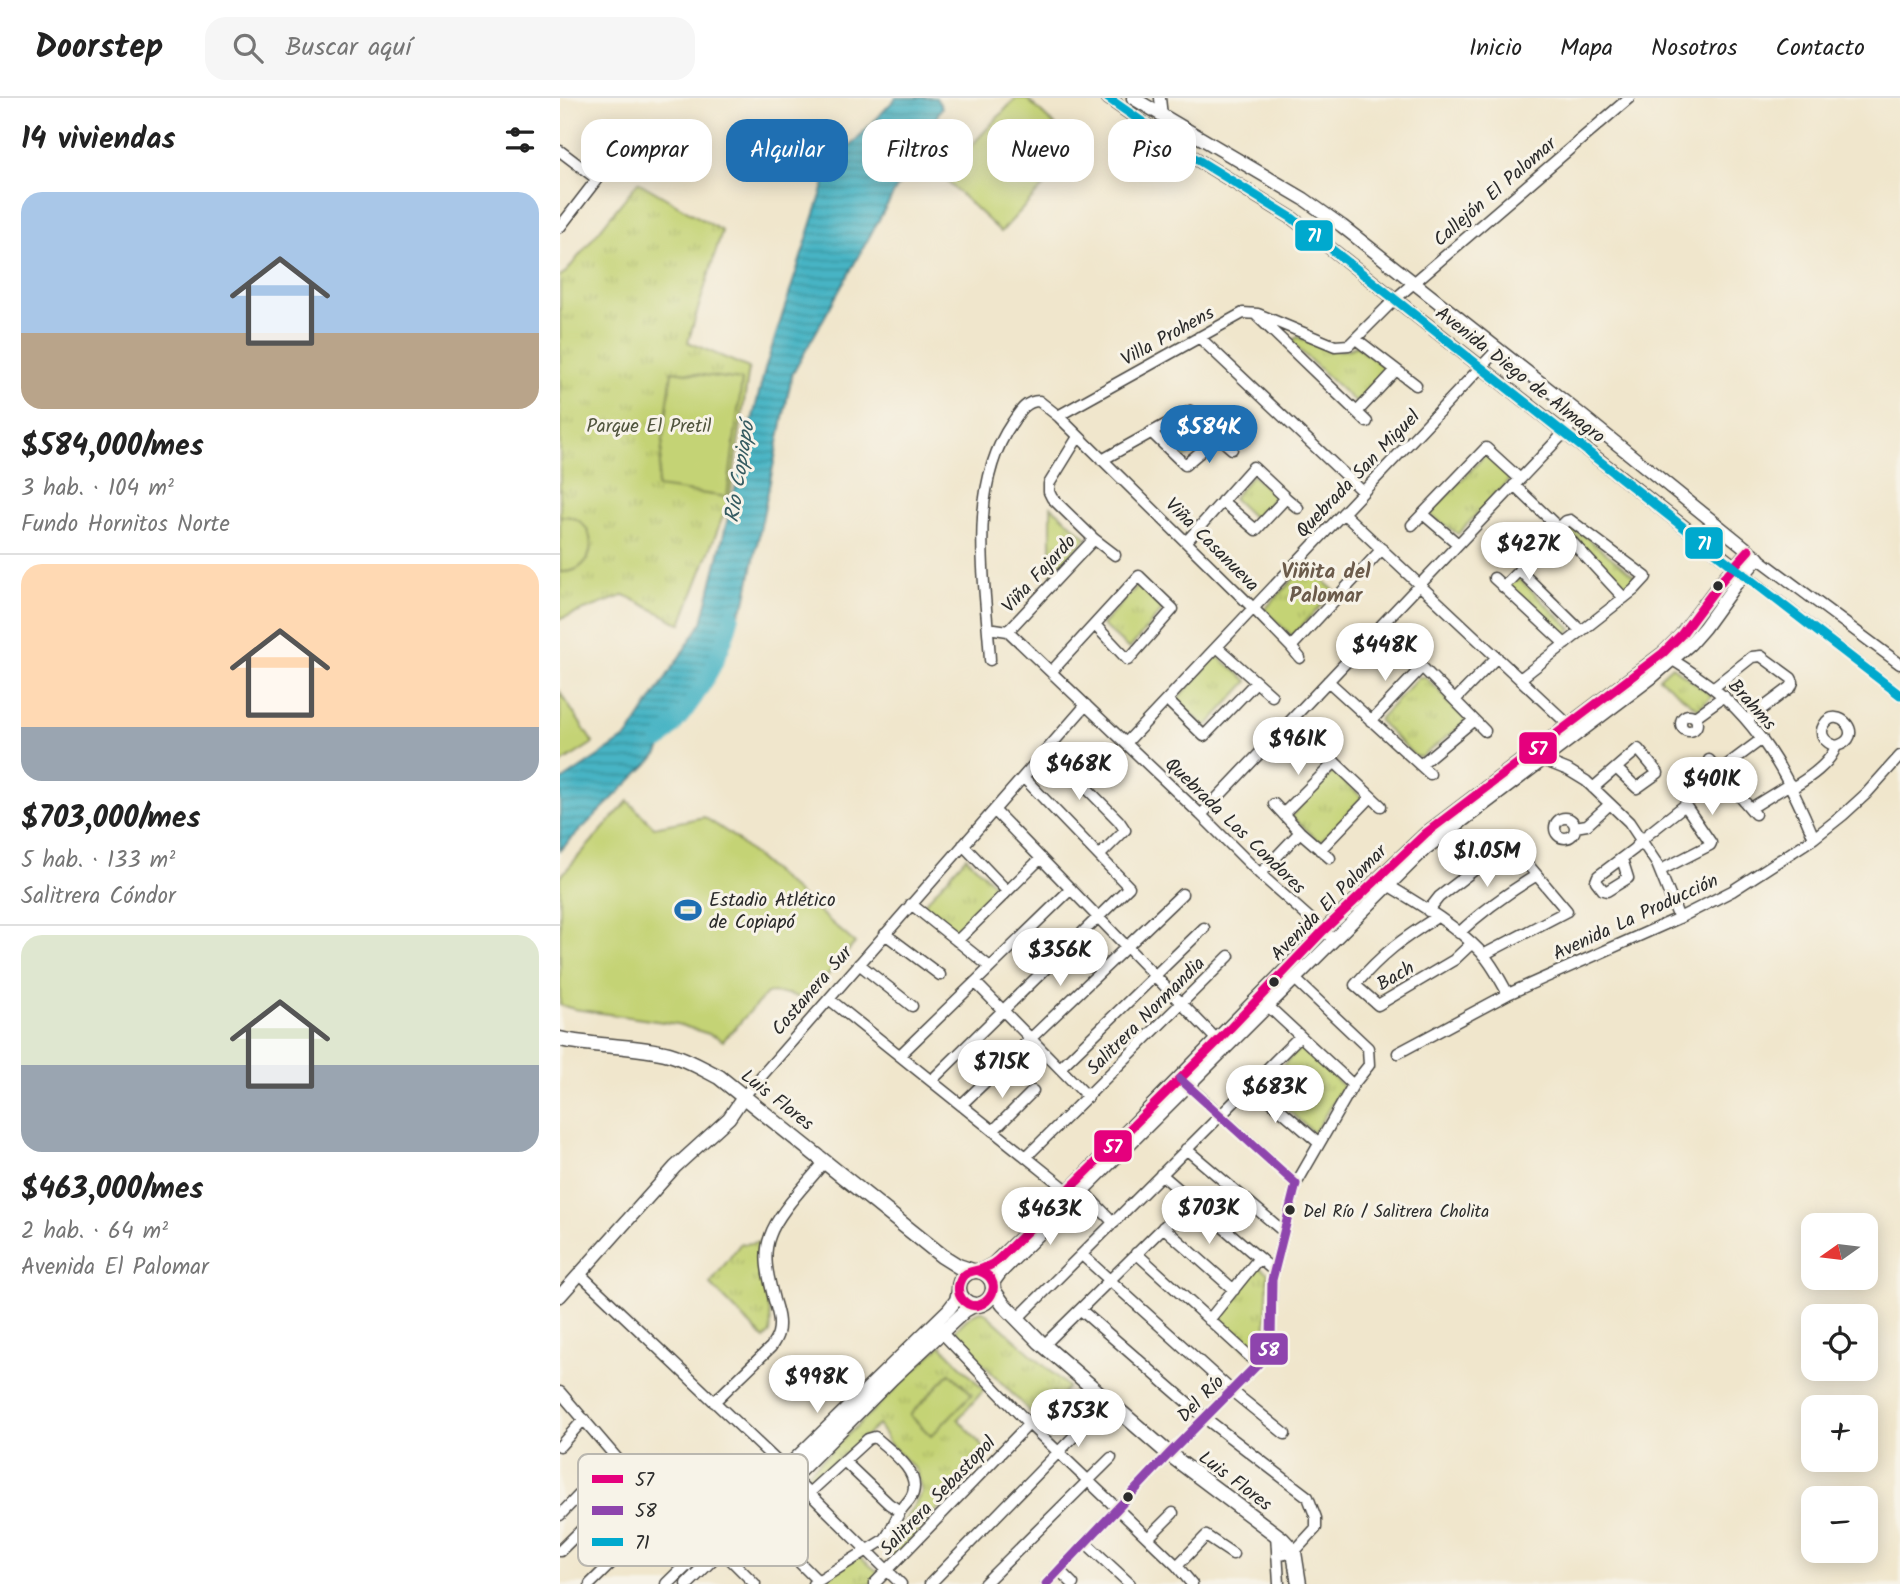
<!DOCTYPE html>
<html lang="es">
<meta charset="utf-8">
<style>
body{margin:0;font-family:Kalam,sans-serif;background:#f6f6f6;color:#222;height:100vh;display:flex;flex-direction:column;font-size:26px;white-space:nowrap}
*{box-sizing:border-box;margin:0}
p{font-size:23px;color:#767676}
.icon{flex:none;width:38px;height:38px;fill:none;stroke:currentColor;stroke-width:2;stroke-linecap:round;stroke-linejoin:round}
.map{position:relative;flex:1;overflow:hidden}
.panel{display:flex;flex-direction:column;background:#fff;width:560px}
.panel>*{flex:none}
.hud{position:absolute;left:21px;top:21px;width:665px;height:63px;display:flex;gap:14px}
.needle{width:46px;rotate:256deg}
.tools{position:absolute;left:1241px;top:1115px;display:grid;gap:14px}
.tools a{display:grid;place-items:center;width:77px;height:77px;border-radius:14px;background:#fff;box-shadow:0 4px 18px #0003;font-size:35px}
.price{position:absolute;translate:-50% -60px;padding:0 16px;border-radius:24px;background:#fff;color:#222;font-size:23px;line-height:46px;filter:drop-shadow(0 2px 4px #0008)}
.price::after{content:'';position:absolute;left:50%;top:42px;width:21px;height:16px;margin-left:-10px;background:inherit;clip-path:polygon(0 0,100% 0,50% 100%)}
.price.on{background:#1f6fb2;color:#fff}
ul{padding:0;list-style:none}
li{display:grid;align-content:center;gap:14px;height:371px;padding:0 21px}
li+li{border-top:2px solid #e0e0e0}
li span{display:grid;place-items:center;height:217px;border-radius:21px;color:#555}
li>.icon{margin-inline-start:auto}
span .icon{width:126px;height:126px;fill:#fffc;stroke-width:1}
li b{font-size:30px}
h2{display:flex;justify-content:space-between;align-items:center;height:84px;padding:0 21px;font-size:30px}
.chip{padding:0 24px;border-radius:21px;background:#fff;box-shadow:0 4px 18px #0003;font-size:24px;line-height:63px}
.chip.on{background:#1f6fb2;color:#fff}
header{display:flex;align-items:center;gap:42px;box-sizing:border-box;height:98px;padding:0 35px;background:#fff;border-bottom:2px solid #e0e0e0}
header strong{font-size:33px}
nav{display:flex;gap:38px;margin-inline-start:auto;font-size:24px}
.search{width:490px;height:63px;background:#f6f6f6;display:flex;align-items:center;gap:18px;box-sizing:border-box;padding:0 24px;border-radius:21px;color:#767676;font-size:26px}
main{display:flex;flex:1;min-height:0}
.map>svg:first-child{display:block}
</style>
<header>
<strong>Doorstep</strong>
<div class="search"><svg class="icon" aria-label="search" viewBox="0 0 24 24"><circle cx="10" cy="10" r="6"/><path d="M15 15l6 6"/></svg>Buscar aquí</div>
<nav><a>Inicio</a><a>Mapa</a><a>Nosotros</a><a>Contacto</a></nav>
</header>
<main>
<section class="panel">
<h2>14 viviendas<svg class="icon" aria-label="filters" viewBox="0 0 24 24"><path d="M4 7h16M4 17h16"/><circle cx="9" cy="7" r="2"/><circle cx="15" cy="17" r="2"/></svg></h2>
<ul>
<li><span style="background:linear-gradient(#a9c7e8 65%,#b9a48a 0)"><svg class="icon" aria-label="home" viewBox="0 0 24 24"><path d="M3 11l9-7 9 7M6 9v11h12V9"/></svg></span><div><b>$584,000/mes</b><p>3 hab. · 104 m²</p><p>Fundo Hornitos Norte</p></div></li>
<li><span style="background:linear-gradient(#ffd9b3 75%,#9aa5b1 0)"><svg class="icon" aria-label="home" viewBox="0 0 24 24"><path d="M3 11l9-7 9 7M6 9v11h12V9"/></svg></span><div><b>$703,000/mes</b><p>5 hab. · 133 m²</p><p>Salitrera Cóndor</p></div></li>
<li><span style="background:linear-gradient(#dfe7d0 60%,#9aa5b1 0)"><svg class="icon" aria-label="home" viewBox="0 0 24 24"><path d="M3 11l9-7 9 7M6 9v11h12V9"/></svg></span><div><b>$463,000/mes</b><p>2 hab. · 64 m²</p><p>Avenida El Palomar</p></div></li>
</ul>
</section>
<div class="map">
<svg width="1340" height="1486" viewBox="0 0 1340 1486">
<defs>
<pattern id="park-tufts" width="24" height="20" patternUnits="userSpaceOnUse" patternTransform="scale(1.75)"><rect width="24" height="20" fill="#c4d375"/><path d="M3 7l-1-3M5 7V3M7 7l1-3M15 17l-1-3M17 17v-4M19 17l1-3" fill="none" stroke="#a9b565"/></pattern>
<pattern id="water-rules" width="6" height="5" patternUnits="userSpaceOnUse" patternTransform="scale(1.75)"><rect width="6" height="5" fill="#47b4c4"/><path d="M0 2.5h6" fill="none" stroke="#3b939f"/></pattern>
</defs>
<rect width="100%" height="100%" fill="#f7f3e8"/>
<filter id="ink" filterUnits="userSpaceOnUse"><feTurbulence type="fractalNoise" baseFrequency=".0143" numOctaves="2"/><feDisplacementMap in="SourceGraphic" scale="14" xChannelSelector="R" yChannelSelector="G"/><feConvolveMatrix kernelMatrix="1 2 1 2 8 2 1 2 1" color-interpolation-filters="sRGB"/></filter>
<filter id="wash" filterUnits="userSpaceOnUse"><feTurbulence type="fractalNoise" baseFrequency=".00686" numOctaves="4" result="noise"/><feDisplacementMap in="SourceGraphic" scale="28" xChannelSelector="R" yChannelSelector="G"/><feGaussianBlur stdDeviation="1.57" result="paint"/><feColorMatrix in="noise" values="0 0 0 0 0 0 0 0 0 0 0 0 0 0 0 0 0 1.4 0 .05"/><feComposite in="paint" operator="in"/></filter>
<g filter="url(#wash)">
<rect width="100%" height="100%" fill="#f0e6cc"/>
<!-- park -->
<path fill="url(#park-tufts)" stroke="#787f50" stroke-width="2" d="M 78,84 L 162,133 L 128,244 L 189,270 L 170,400 L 121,526 L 65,497 L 0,521 L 0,178 L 6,174 Z
M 738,239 C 757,247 776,259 796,248 L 827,271 L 796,305 L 733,246 L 734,241 Z
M 629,318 L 650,338 L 625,360 L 599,335 Z
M 926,356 L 952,379 L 898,436 L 869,416 Z
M 692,377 L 715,398 L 696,422 L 673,400 Z
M 491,408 L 527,440 L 491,475 Z
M 1007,427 L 1011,427 L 1078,481 L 1064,491 L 1008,433 Z
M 746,468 L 775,493 L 732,538 L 704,512 Z
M 957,479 L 1012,531 L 1003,539 L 948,488 Z
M 580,485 L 605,509 L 569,551 L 542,527 Z
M 657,558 L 688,583 L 646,629 L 616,602 Z
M 1112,568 L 1152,598 L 1138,611 L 1099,580 Z
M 859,579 L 865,579 L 906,619 L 905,625 L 861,659 L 855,658 L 818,622 Z
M 773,674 L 803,700 L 760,744 L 731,718 Z
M 406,759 L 440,792 L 397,835 L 362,808 Z
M 741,949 L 783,988 L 754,1035 L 702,989 Z
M 199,1144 C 198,1152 197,1159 198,1167 C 201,1190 214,1212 210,1235 L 204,1241 L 150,1186 L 181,1145 L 185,1146 Z
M 698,1168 L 708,1175 L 705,1251 L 697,1261 L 654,1223 Z
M 423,1213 L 508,1289 L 499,1300 L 493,1295 L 472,1316 L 393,1235 C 402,1226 410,1214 423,1213 Z
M 381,1247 L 424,1292 L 398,1321 L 428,1354 L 333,1462 L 322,1448 L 333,1442 L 362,1394 L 356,1372 L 327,1343 L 325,1337 L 318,1327 L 251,1385 L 244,1379 Z
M 298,1458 L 322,1477 L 314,1486 L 258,1486 Z"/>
<!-- pitch -->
<path fill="#c4d375" stroke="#787f50" stroke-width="2" d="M 456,0 L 466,0 L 519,50 L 441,134 L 382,79 Z
M 112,273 L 182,282 L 167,399 L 97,389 Z
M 0,418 C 41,416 41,477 0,474 Z
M 0,594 L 33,645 L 0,666 Z
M 68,703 L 94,729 L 144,719 L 170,736 L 295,845 L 246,902 L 229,896 L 207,895 L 163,943 L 155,938 L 117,926 L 14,911 L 0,907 L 0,779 Z
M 390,1275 L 412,1296 L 371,1338 L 350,1317 Z"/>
<!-- water -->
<path fill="url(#water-rules)" stroke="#397078" stroke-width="2" d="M 336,0 L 376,0 L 382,9 L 232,277 L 185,505 L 97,657 L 0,752 L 0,684 L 68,638 L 142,524 L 205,271 L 270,69 Z"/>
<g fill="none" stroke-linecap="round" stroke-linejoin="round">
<!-- river -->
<path stroke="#47b4c4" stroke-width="16" d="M 100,643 C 133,609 161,564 172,518"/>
</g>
</g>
<g filter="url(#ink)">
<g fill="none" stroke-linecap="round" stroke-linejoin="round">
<defs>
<path id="minor" d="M 600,0 L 602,18
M 0,53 L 37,81 L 0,129
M 697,218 L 807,324
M 639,239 L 803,394
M 796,241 L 856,287
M 797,314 L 836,272
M 498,318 L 683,215 L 698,216 L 775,248 L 789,247 L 835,201 L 1069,0
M 658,339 L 672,351
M 542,362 L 630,313 L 658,339 L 625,367 L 591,334
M 954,387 L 999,430 L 1064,500
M 726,400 L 738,410
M 783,415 L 1013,631
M 863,416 L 898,446
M 852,427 L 926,350 L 960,381
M 534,441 L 555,457
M 626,444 L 693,369 L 726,400 L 696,432 L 662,403
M 1198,460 L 1340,566
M 959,472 L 1021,533
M 1184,476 L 1340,597
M 934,480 L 1005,546
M 943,489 L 974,457
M 428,530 L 448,533 L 641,717 L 700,776 L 774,842
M 448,533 L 534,441 L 492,400 L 489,394 L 489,386 L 518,339
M 657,549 L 712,598
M 731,549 L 822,451
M 1106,559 C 1118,564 1128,572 1138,579 C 1196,618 1228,677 1254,740
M 430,562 C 426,486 406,392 452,325 C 459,315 465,303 479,303 L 498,318 L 693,510 L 731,549 L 740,560
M 491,574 L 579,478 L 613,511 L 568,562 L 535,527
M 960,581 L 1074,492 L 1086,479 L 1010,422 L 1006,423 L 999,430
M 768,583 L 870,676
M 1154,589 L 1192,559 L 1201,558 L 1231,580 L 1233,584 L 1231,589 L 1187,622
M 607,602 L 644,638 L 696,584
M 895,602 L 937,559
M1121 625a8 8 0 1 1 16 0a8 8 0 1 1-16 0Z
M 1135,619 L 1164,598
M 811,623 L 862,569 L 925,633
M 566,645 L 938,251
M 488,651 L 559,723 L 565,732 L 539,758
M 766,656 L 821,708
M 983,662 L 1008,672 L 1026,683 L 1069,724 L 1097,766 L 1119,820
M 1149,662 L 1195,716
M 860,667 L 914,622
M 1159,673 L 1202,641
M 1033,690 L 1078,651 L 1098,675 L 1077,690 L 1056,670
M 1232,690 C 1249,680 1270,666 1276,648 C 1308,640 1277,605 1264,627 C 1258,637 1266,645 1276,648
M 714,706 L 740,734 L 770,760
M 1191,710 L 1230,686
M 434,712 L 658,943
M 723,716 L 775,664
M 641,717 L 1021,317
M995 730a10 10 0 1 1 20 0a10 10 0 1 1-20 0Z
M 1015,729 L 1027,727 L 1050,706
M 403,747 L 447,793
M 760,752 L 811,699
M 1062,761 L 1068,780 L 1047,793 L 1043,792 L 1036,783 L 1038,778 L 1074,751 L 1087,737 L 1125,707 L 1151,745 L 1150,747 L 1101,772
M 700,776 L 740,734
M 821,783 C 854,803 895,826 921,854 C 932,866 940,881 948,896
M 351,806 L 430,869
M 868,813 L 879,799 L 944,749 L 954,750 L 1007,813 L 923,857
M 877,819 C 842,841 823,855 795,887 L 818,907 L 894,862 L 912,845
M 899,835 C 922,813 949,794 977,777
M 325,836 L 380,877
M 397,843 L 481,760
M 299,866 L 352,908
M 735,881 L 808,950 L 809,967 L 793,987 L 736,1086
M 415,884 L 528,999
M 269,901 L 512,1096
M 708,908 L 793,987
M 838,955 L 948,896 L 1119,820 L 1172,793 L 1254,740 L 1283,717 L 1306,696 L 1340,658
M 340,957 L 511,791
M 500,970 L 644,830
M 371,983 L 569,789 L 463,679
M 691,986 L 759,1045
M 184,998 L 526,607
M 401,1007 L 622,796
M 433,1033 L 473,993
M 626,1051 L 724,1134
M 466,1059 L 669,858
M 601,1076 L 714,1173
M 523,1093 L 554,1125
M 603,1129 L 674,1192
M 576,1155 L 698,1266
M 522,1157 L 672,1293 L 725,1336
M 20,1176 L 225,1371 L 341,1486
M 521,1212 L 645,1320 L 748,1399 L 756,1420 L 756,1430 L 734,1454 L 717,1458
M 457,1221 L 740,938
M 649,1222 L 699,1160
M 382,1235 L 469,1326 L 617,1468 L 632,1486
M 484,1247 L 631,1102
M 0,1294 L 139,1456
M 154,1304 L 211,1249 C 214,1244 217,1240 218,1235 C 221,1224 217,1212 214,1202 C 209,1181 202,1159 210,1138 C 218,1114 249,1084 265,1063
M 0,1348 L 24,1321
M 284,1363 L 329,1406 L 340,1413
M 249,1395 L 308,1341 L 315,1339 C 329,1352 360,1372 353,1395 C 351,1402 345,1406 341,1412 C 335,1421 332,1432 325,1441 L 253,1486
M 0,1417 L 22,1394 L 41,1413
M 194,1419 L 257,1482
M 716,1436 L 719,1486
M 588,1440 L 613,1415
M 526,1445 L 570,1486
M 161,1452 L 195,1486
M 0,1453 L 74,1380
M 617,1468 L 646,1438 L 673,1456
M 499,1472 L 513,1486
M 30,1486 L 104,1413
M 314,1486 L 493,1301
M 370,1486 L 522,1330
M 424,1486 L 551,1360
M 486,1486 L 609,1356 L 698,1266 L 709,1253 L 711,1242 L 712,1182 L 736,1086 L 622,982"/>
<path id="tertiary" d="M 548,0 L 625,54 L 732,120 L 1180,473
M 419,1173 L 434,1165 L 508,1093 L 763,833 L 866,735 L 1103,555 L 1121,537 L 1163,481 L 1189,452
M 432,1186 L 440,1175 L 865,751 L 1091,580 L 1130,546 L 1144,530 L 1175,487 L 1198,460 L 1015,312 L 782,128 L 744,101 L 573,0
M 0,1198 L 115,1069 L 169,1020 L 184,998
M 107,1486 L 389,1211 L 396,1202 L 398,1193
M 127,1486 L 333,1280 L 405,1213 L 414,1208"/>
<path id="secondary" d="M 0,941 C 36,949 74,947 109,956 C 127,961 143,971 159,979 L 382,1158 L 398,1168 L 413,1173
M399 1190a17 17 0 1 1 34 0a17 17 0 1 1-34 0Z
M 433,1192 L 443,1206 L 480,1244 L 609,1356 L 722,1441 L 734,1454 L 739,1486"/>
</defs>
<!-- minor casing -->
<use href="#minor" stroke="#494743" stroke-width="13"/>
<!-- tertiary casing -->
<use href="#tertiary" stroke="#494743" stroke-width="15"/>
<!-- secondary casing -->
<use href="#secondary" stroke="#494743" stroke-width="17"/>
<!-- minor -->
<use href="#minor" stroke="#fff" stroke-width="10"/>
<!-- tertiary -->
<use href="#tertiary" stroke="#fff" stroke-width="12"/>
<!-- secondary -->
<use href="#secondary" stroke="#fff" stroke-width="14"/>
<defs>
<path id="bus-1" d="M 419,1173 C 452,1184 420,1223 402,1201 C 395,1192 399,1177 410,1174 C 416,1172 421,1172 426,1169 C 432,1167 436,1164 440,1160 L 658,943 L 763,833 L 866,735 L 1103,555 L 1121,537 L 1163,481 L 1189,452"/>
<path id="bus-2" d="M 486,1486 L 609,1356 L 698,1266 L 709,1253 L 711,1242 L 712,1182 L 736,1086 L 620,981"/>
<path id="bus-3" d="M 548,0 L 625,54 L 732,120 L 1170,466 L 1340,597"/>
</defs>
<!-- bus-1 casing -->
<use href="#bus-1" stroke="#f7f3e8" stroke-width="14"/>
<!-- bus-2 casing -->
<use href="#bus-2" stroke="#f7f3e8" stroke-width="14"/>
<!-- bus-3 casing -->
<use href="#bus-3" stroke="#f7f3e8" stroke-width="14"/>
<!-- bus-1 -->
<use href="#bus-1" stroke="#e5007d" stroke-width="9"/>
<!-- bus-2 -->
<use href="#bus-2" stroke="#8e44ad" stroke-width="9"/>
<!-- bus-3 -->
<use href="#bus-3" stroke="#00a9ce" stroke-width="9"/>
</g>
</g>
<!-- icons -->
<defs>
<symbol id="stadium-bare" viewBox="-9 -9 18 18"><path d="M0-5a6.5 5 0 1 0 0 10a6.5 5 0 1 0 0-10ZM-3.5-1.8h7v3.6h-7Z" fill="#1f6fb2" stroke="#f7f3e8" stroke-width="2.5" paint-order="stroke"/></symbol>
</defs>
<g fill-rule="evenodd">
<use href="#stadium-bare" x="109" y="793" width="38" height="38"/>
</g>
<!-- markers -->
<g fill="#2b2b2b" stroke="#f7f3e8" stroke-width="2.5">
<circle cx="1158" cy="488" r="6"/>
<circle cx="714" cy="884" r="6"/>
<circle cx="730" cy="1112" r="6"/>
<circle cx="568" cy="1399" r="6"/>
</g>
<g text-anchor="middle" stroke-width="6" stroke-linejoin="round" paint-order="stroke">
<!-- bus labels -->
<g font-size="17" fill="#2b2b2b" stroke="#f7f3e8" text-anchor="start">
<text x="743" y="1119">Del Río / Salitrera Cholita</text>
</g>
<!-- street labels -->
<g font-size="19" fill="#2b2b2b" stroke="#f7f3e8">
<text transform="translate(934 93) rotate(-41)" y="7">Callejón El Palomar</text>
<text transform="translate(607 237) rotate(-29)" y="7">Villa Prohens</text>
<text transform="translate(961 276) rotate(38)" y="7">Avenida Diego de Almagro</text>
<text transform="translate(797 375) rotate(-46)" y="7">Quebrada San Miguel</text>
<text transform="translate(653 446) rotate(45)" y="7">Viña Casanueva</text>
<text transform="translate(478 475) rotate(-47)" y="7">Viña Fajardo</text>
<text transform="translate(1193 606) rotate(48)" y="7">Brahms</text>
<text transform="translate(676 727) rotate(44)" y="7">Quebrada Los Condores</text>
<text transform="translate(768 804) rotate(-45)" y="7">Avenida El Palomar</text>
<text transform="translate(1075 818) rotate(-25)" y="7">Avenida La Producción</text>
<text transform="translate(835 877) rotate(-30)" y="7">Bach</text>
<text transform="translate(251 892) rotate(-49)" y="7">Costanera Sur</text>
<text transform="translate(585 917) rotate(-45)" y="7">Salitrera Normandia</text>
<text transform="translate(218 1001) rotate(38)" y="7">Luis Flores</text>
<text transform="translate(640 1300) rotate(-45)" y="7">Del Río</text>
<text transform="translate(676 1382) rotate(37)" y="7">Luis Flores</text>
<text transform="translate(377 1397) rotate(-46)" y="7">Salitrera Sebastopol</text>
</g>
<!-- park labels -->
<g font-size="19" fill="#51553e" stroke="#f7f3e8">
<text x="89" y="334">Parque El Pretil</text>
</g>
<!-- poi labels -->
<g font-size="19" fill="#2b2b2b" stroke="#f7f3e8" text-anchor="start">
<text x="149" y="808">Estadio Atlético<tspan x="149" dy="22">de Copiapó</tspan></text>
</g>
<!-- water labels -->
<g font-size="21" font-style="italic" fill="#355b61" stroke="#f7f3e8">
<text transform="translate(179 374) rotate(-81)" y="7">Río Copiapó</text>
</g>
<!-- neighbourhood labels -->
<g font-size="21" font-weight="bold" fill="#6b5b4b" stroke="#f7f3e8">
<text x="766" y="480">Viñita del<tspan x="766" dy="24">Palomar</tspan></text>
</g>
</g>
<!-- legend -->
<rect x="18" y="1356" width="230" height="112" rx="10" fill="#f7f3e8" stroke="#bab7af" stroke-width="2"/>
<rect x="32" y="1377" width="31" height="8" fill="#e5007d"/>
<rect x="32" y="1408" width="31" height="9" fill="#8e44ad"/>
<rect x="32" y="1440" width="31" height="8" fill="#00a9ce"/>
<g font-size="19" fill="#2b2b2b">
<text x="75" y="1388">57</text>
<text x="75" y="1419">58</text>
<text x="75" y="1451">71</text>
</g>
<g stroke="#f7f3e8" stroke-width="2.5">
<rect x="734" y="121" width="40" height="33" rx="7" fill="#00a9ce"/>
<rect x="1124" y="428" width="40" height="34" rx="7" fill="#00a9ce"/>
<rect x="958" y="633" width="40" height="34" rx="7" fill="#e5007d"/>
<rect x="533" y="1031" width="40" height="34" rx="7" fill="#e5007d"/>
<rect x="689" y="1234" width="40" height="34" rx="7" fill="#8e44ad"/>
</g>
<g font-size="19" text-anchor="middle" font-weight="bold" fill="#fff">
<text x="754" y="144">71</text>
<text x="1144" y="452">71</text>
<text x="978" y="657">57</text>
<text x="553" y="1055">57</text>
<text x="709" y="1258">58</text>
</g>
</svg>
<div class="tools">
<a><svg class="needle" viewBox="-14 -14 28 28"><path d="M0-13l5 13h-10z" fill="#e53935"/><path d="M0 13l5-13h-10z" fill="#767676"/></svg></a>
<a><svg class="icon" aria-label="locate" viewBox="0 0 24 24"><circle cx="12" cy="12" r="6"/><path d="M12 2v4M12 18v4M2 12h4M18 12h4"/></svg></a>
<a>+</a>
<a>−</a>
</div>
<b class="price on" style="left:649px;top:367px">$584K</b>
<b class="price" style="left:969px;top:484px">$427K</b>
<b class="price" style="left:825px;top:585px">$448K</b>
<b class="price" style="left:738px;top:679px">$961K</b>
<b class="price" style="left:519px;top:704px">$468K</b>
<b class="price" style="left:1152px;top:719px">$401K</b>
<b class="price" style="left:927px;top:791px">$1.05M</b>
<b class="price" style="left:500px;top:890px">$356K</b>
<b class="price" style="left:442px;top:1002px">$715K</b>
<b class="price" style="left:715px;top:1027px">$683K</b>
<b class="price" style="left:649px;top:1148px">$703K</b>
<b class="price" style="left:490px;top:1149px">$463K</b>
<b class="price" style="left:257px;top:1317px">$998K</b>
<b class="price" style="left:518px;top:1351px">$753K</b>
<div class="hud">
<a class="chip">Comprar</a>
<a class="chip on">Alquilar</a>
<a class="chip">Filtros</a>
<a class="chip">Nuevo</a>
<a class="chip">Piso</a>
</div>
</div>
</main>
